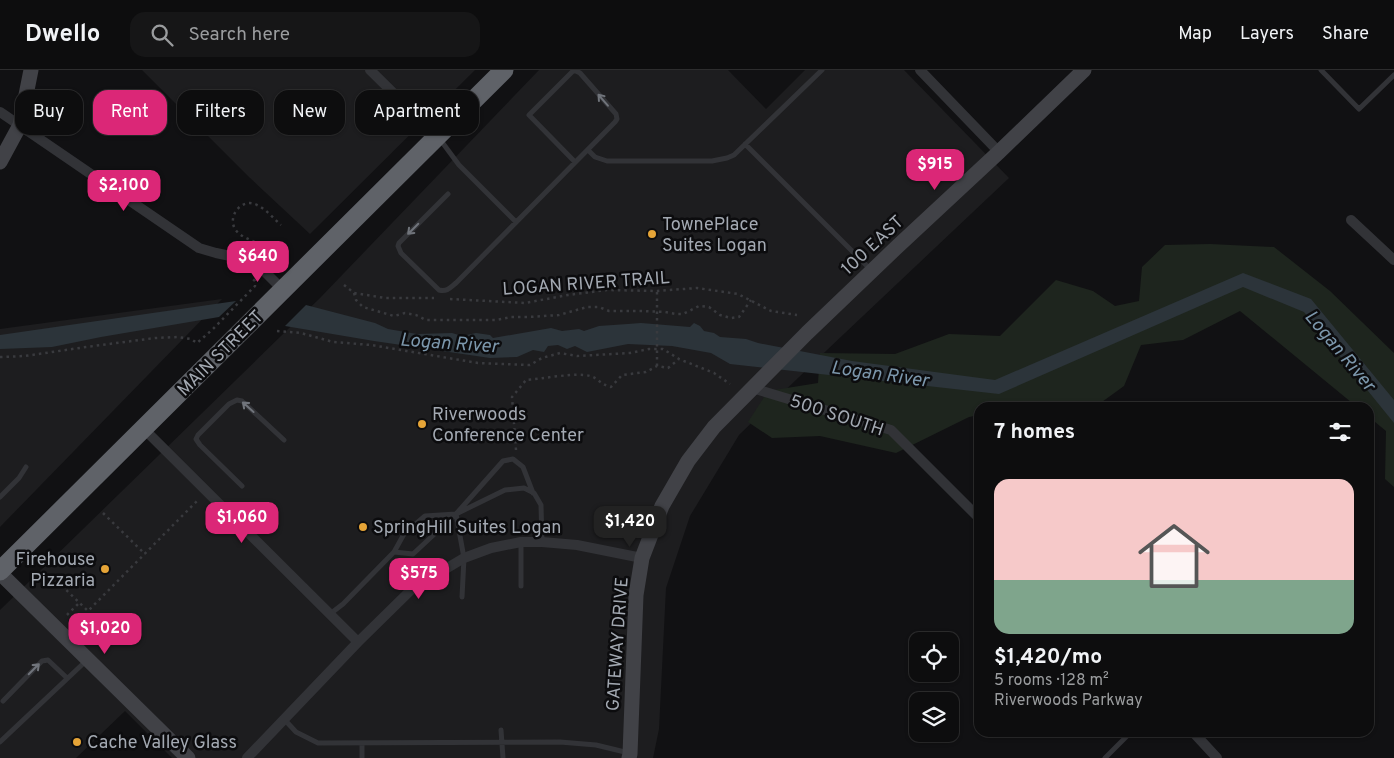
<!DOCTYPE html>
<meta charset="utf-8">
<style>
body{margin:0;font-family:Overpass,sans-serif;background:#161617;color:#f1f3f6;height:100vh;display:flex;flex-direction:column;font-size:19px;white-space:nowrap}
*{box-sizing:border-box;margin:0}
p{font-size:16px;color:#9a9c9e}
.icon{flex:none;width:28px;height:28px;fill:none;stroke:currentColor;stroke-width:2;stroke-linecap:round;stroke-linejoin:round}
.map{position:relative;flex:1;overflow:hidden}
.drawer{position:absolute;left:974px;top:332px;width:400px;height:335px;display:flex;flex-direction:column;background:#0d0d0e;border-radius:15px;box-shadow:0 1px 4px #0004,0 0 0 1px #2d2d2e}
.drawer>*{flex:none}
.hud{position:absolute;left:15px;top:20px;width:475px;height:45px;display:flex;gap:10px}
.fabs{position:absolute;left:909px;top:562px;display:grid;gap:10px}
.fabs a{display:grid;place-items:center;width:50px;height:50px;border-radius:10px;background:#0d0d0e;box-shadow:0 1px 4px #0004,0 0 0 1px #2d2d2e;font-size:25px}
.price{position:absolute;translate:-50% -42px;padding:0 11px;border-radius:10px;background:#db2777;color:#fff;font-size:16px;line-height:32px;filter:drop-shadow(0 1px 2px #0008)}
.price::after{content:'';position:absolute;left:50%;top:30px;width:15px;height:11px;margin-left:-8px;background:inherit;clip-path:polygon(0 0,100% 0,50% 100%)}
.price.active{background:#222;color:#fff}
ul{padding:0;list-style:none}
li{display:grid;align-content:center;gap:10px;height:265px;padding:0 20px}
li span{display:grid;place-items:center;height:155px;border-radius:15px;color:#555}
li>.icon{margin-inline-start:auto}
span .icon{width:90px;height:90px;fill:#fffc;stroke-width:1}
li b{font-size:21px}
h2{display:flex;justify-content:space-between;align-items:center;height:60px;padding:0 20px;font-size:21px}
.pill{padding:0 18px;border-radius:15px;background:#0d0d0e;box-shadow:0 1px 4px #0004,0 0 0 1px #2d2d2e;font-size:18px;line-height:45px}
.pill.active{background:#db2777;color:#fff}
header{display:flex;align-items:center;gap:30px;box-sizing:border-box;height:70px;padding:0 25px;background:#0d0d0e;border-bottom:1px solid #2d2d2e}
header strong{font-size:24px}
nav{display:flex;gap:28px;margin-inline-start:auto;font-size:18px}
.search{width:350px;height:45px;background:#161617;display:flex;align-items:center;gap:12px;box-sizing:border-box;padding:0 18px;border-radius:15px;color:#9a9c9e;font-size:19px}
.map>svg:first-child{display:block}
</style>
<header>
<strong>Dwello</strong>
<div class="search"><svg class="icon" aria-label="search" viewBox="0 0 24 24"><circle cx="10" cy="10" r="6"/><path d="M15 15l6 6"/></svg>Search here</div>
<nav><a>Map</a><a>Layers</a><a>Share</a></nav>
</header>
<div class="map">
<svg width="1394" height="688" viewBox="0 0 1394 688">
<rect width="100%" height="100%" fill="#111113"/>
<!-- built -->
<path fill="#1d1d1f" d="M 142,0 L 475,0 L 310,164 L 249,107 Z
M 539,0 L 728,0 L 766,39 L 805,0 L 904,0 L 1009,108 L 827,280 L 739,365 L 690,446 L 666,518 L 659,659 L 653,688 L 172,688 L 125,641 L 76,688 L 0,688 L 0,540 L 320,228 Z
M 222,229 L 0,457 L 0,259 Z"/>
<!-- green -->
<path fill="#1e251e" d="M 1210,174 L 1274,177 L 1330,221 L 1394,283 L 1394,417 L 1385,409 L 1386,361 L 1369,347 L 1369,338 L 1357,337 L 1240,241 L 1183,270 L 1141,275 L 1124,316 L 1095,337 L 979,338 L 979,345 L 969,347 L 896,383 L 820,366 L 772,368 L 748,352 L 768,321 L 818,313 L 820,283 L 895,284 L 949,264 L 1000,266 L 1056,210 L 1093,221 L 1115,236 L 1139,231 L 1142,197 L 1165,175 Z"/>
<!-- water -->
<path fill="#2c343a" d="M 1243,203 L 1311,229 L 1394,330 L 1394,353 L 1304,242 L 1243,217 L 999,324 L 730,294 L 711,283 L 672,276 L 628,274 L 587,282 L 575,276 L 567,279 L 558,275 L 548,276 L 544,282 L 533,280 L 517,287 L 490,288 L 374,271 L 285,256 L 306,235 L 375,253 L 388,259 L 417,264 L 452,263 L 462,266 L 476,263 L 490,265 L 493,268 L 551,258 L 562,261 L 579,259 L 584,261 L 599,256 L 628,254 L 641,253 L 690,257 L 694,253 L 700,256 L 704,261 L 714,263 L 720,267 L 746,269 L 758,273 L 852,291 L 995,310 Z
M 236,231 L 219,247 L 101,267 L 52,277 L 0,279 L 0,265 Z"/>
<g fill="none" stroke-linecap="round" stroke-linejoin="round">
<!-- path -->
<path stroke="#393a3e" stroke-width="2.5" stroke-dasharray="2.5 4" stroke-linecap="butt" d="M 269,185 C 265,181 262,177 258,174 C 250,169 240,167 235,159 C 227,145 243,127 257,135 C 266,139 274,149 281,155
M 344,215 L 354,223 L 385,228 L 434,228
M 354,223 L 356,230 L 363,237 L 394,246 L 405,243 L 416,245 L 426,250 L 496,250 L 511,247 L 528,247 L 559,245 L 587,237 L 599,237 L 609,241 L 640,241 L 665,242 L 676,244 L 683,244 L 699,236 L 709,237 L 720,245 L 731,248 L 739,247 L 751,230
M 450,229 L 525,233 L 568,225 L 607,220 L 657,221 L 697,218 L 738,224 L 771,241 L 797,245
M 277,261 L 301,263 L 333,272 L 371,275 L 478,293 L 530,295 L 542,288 L 560,283 L 577,286 L 630,283 L 649,279 L 663,279 L 679,289 L 714,303 L 730,314
M 0,287 L 25,286 L 86,277 L 155,268 L 178,267 L 191,269 L 197,273 L 213,259 L 255,216 L 255,211 L 252,208
M 516,380 L 512,327 L 526,310 C 541,309 577,302 590,306 C 598,308 601,315 611,317 L 622,305 L 646,302 L 657,296 L 668,298 L 679,289
M 103,443 L 145,484
M 57,511 L 88,541 L 197,431
M 67,545 L 79,533"/>
<!-- lane -->
<path stroke="#323337" stroke-width="5" d="M 1321,0 L 1359,39 L 1394,5
M 439,68 L 459,95 L 516,152
M 745,74 L 870,199
M 588,80 L 595,87 L 607,91 L 712,91 L 727,88 L 734,85 L 822,0
M 448,124 L 399,173 L 398,176 L 401,183 L 439,220 C 447,222 450,218 456,213 L 615,52 L 617,49 L 616,44 L 580,3 L 576,1 L 573,1 L 529,45 L 575,92
M 242,416 L 200,375 L 196,369 L 198,365 L 229,334 L 237,330 L 242,331 L 284,370
M 0,427 L 19,408 L 26,397
M 456,444 L 464,488 L 462,527
M 394,482 L 404,464 L 425,446 L 456,444 L 503,391 L 513,389 L 523,397 L 533,423
M 521,516 L 521,472
M 330,544 L 343,534 L 394,482 L 413,484 L 456,444 L 505,420 L 524,418 L 534,423 L 541,435 L 542,472
M 3,631 L 42,591 L 48,590 L 67,608
M 284,649 L 296,662 L 318,673 L 560,672 L 596,675 L 629,683
M 501,660 L 503,688
M 0,672 L 87,590
M 362,673 L 362,688
M 1105,688 L 1131,662"/>
<!-- street -->
<path stroke="#323337" stroke-width="10" d="M 370,0 L 437,66
M 920,0 L 999,82
M 0,42 L 199,178 L 216,183 L 245,189 L 260,197 L 283,220
M 1351,150 L 1394,190
M 752,318 L 891,360 L 979,448
M 144,359 L 358,572
M 1193,662 L 1217,688
M 247,688 L 358,572 L 412,519 L 464,488 L 491,478 L 521,472 L 542,472 L 577,475 L 642,488"/>
<!-- secondary -->
<path stroke="#414247" stroke-width="15" d="M 0,92 L 20,55 L 31,0
M 0,503 L 188,688
M 629,688 L 630,684 L 636,525 L 642,488 L 662,436 L 688,391 L 714,357 L 807,263 L 899,175 L 999,82 L 1084,0"/>
<!-- highway -->
<path stroke="#5f6268" stroke-width="19" d="M 0,501 L 504,0"/>
<!-- path-bridge -->
<path stroke="#393a3e" stroke-width="2.5" stroke-dasharray="2.5 4" stroke-linecap="butt" d="M 657,296 L 657,221"/>
</g>
<!-- one-way arrows -->
<defs><path id="oneway-shaft" d="M-6 0H5M1.5-3L5.5 0L1.5 3" fill="none" stroke-width="1.6" stroke-linecap="round" stroke-linejoin="round" transform="scale(1.25)"/></defs>
<g stroke="#70747b">
<use href="#oneway-shaft" transform="translate(603 30) rotate(-131)"/>
<use href="#oneway-shaft" transform="translate(413 159) rotate(135)"/>
<use href="#oneway-shaft" transform="translate(248 337) rotate(-138)"/>
<use href="#oneway-shaft" transform="translate(34 599) rotate(-45)"/>
</g>
<!-- markers -->
<g fill="#e5a437" stroke="#0c0c0e" stroke-width="2">
<circle cx="652" cy="164" r="5"/>
<circle cx="422" cy="354" r="5"/>
<circle cx="363" cy="457" r="5"/>
<circle cx="105" cy="499" r="5"/>
<circle cx="77" cy="672" r="5"/>
</g>
<g text-anchor="middle" stroke-width="5" stroke-linejoin="round" paint-order="stroke">
<!-- poi labels -->
<g font-size="18" fill="#a3a9b2" stroke="#0c0c0e" text-anchor="start">
<text x="662" y="160">TownePlace<tspan x="662" dy="21">Suites Logan</tspan></text>
<text x="432" y="350">Riverwoods<tspan x="432" dy="21">Conference Center</tspan></text>
<text x="373" y="463">SpringHill Suites Logan</text>
<text x="95" y="495" text-anchor="end">Firehouse<tspan x="95" dy="21">Pizzaria</tspan></text>
<text x="87" y="678">Cache Valley Glass</text>
</g>
<!-- street labels -->
<g font-size="18" fill="#a3a9b2" stroke="#0c0c0e">
<text transform="translate(872 175) rotate(-43)" y="6">100 EAST</text>
<text transform="translate(586 213) rotate(-4)" y="6">LOGAN RIVER TRAIL</text>
<text transform="translate(220 283) rotate(-45)" y="6">MAIN STREET</text>
<text transform="translate(837 345) rotate(18)" y="6">500 SOUTH</text>
<text transform="translate(617 574) rotate(-86)" y="6">GATEWAY DRIVE</text>
</g>
<!-- water labels -->
<g font-size="19" font-style="italic" fill="#7c97ac" stroke="#0c0c0e">
<text transform="translate(449 272) rotate(4)" y="7">Logan River</text>
<text transform="translate(1341 280) rotate(50)" y="7">Logan River</text>
<text transform="translate(880 303) rotate(8)" y="7">Logan River</text>
</g>
</g>
</svg>
<div class="fabs">
<a><svg class="icon" aria-label="locate" viewBox="0 0 24 24"><circle cx="12" cy="12" r="6"/><path d="M12 2v4M12 18v4M2 12h4M18 12h4"/></svg></a>
<a><svg class="icon" aria-label="layers" viewBox="0 0 24 24"><path d="M12 4l9 5-9 5-9-5zM3 14l9 5 9-5"/></svg></a>
</div>
<b class="price" style="left:935px;top:121px">$915</b>
<b class="price" style="left:124px;top:142px">$2,100</b>
<b class="price" style="left:258px;top:213px">$640</b>
<b class="price" style="left:242px;top:474px">$1,060</b>
<b class="price active" style="left:630px;top:478px">$1,420</b>
<b class="price" style="left:419px;top:530px">$575</b>
<b class="price" style="left:105px;top:585px">$1,020</b>
<div class="hud">
<a class="pill">Buy</a>
<a class="pill active">Rent</a>
<a class="pill">Filters</a>
<a class="pill">New</a>
<a class="pill">Apartment</a>
</div>
<section class="drawer">
<h2>7 homes<svg class="icon" aria-label="filters" viewBox="0 0 24 24"><path d="M4 7h16M4 17h16"/><circle cx="9" cy="7" r="2"/><circle cx="15" cy="17" r="2"/></svg></h2>
<ul>
<li><span style="background:linear-gradient(#f6c9c9 65%,#7fa58c 0)"><svg class="icon" aria-label="home" viewBox="0 0 24 24"><path d="M3 11l9-7 9 7M6 9v11h12V9"/></svg></span><div><b>$1,420/mo</b><p>5 rooms · 128 m²</p><p>Riverwoods Parkway</p></div></li>
</ul>
</section>
</div>
